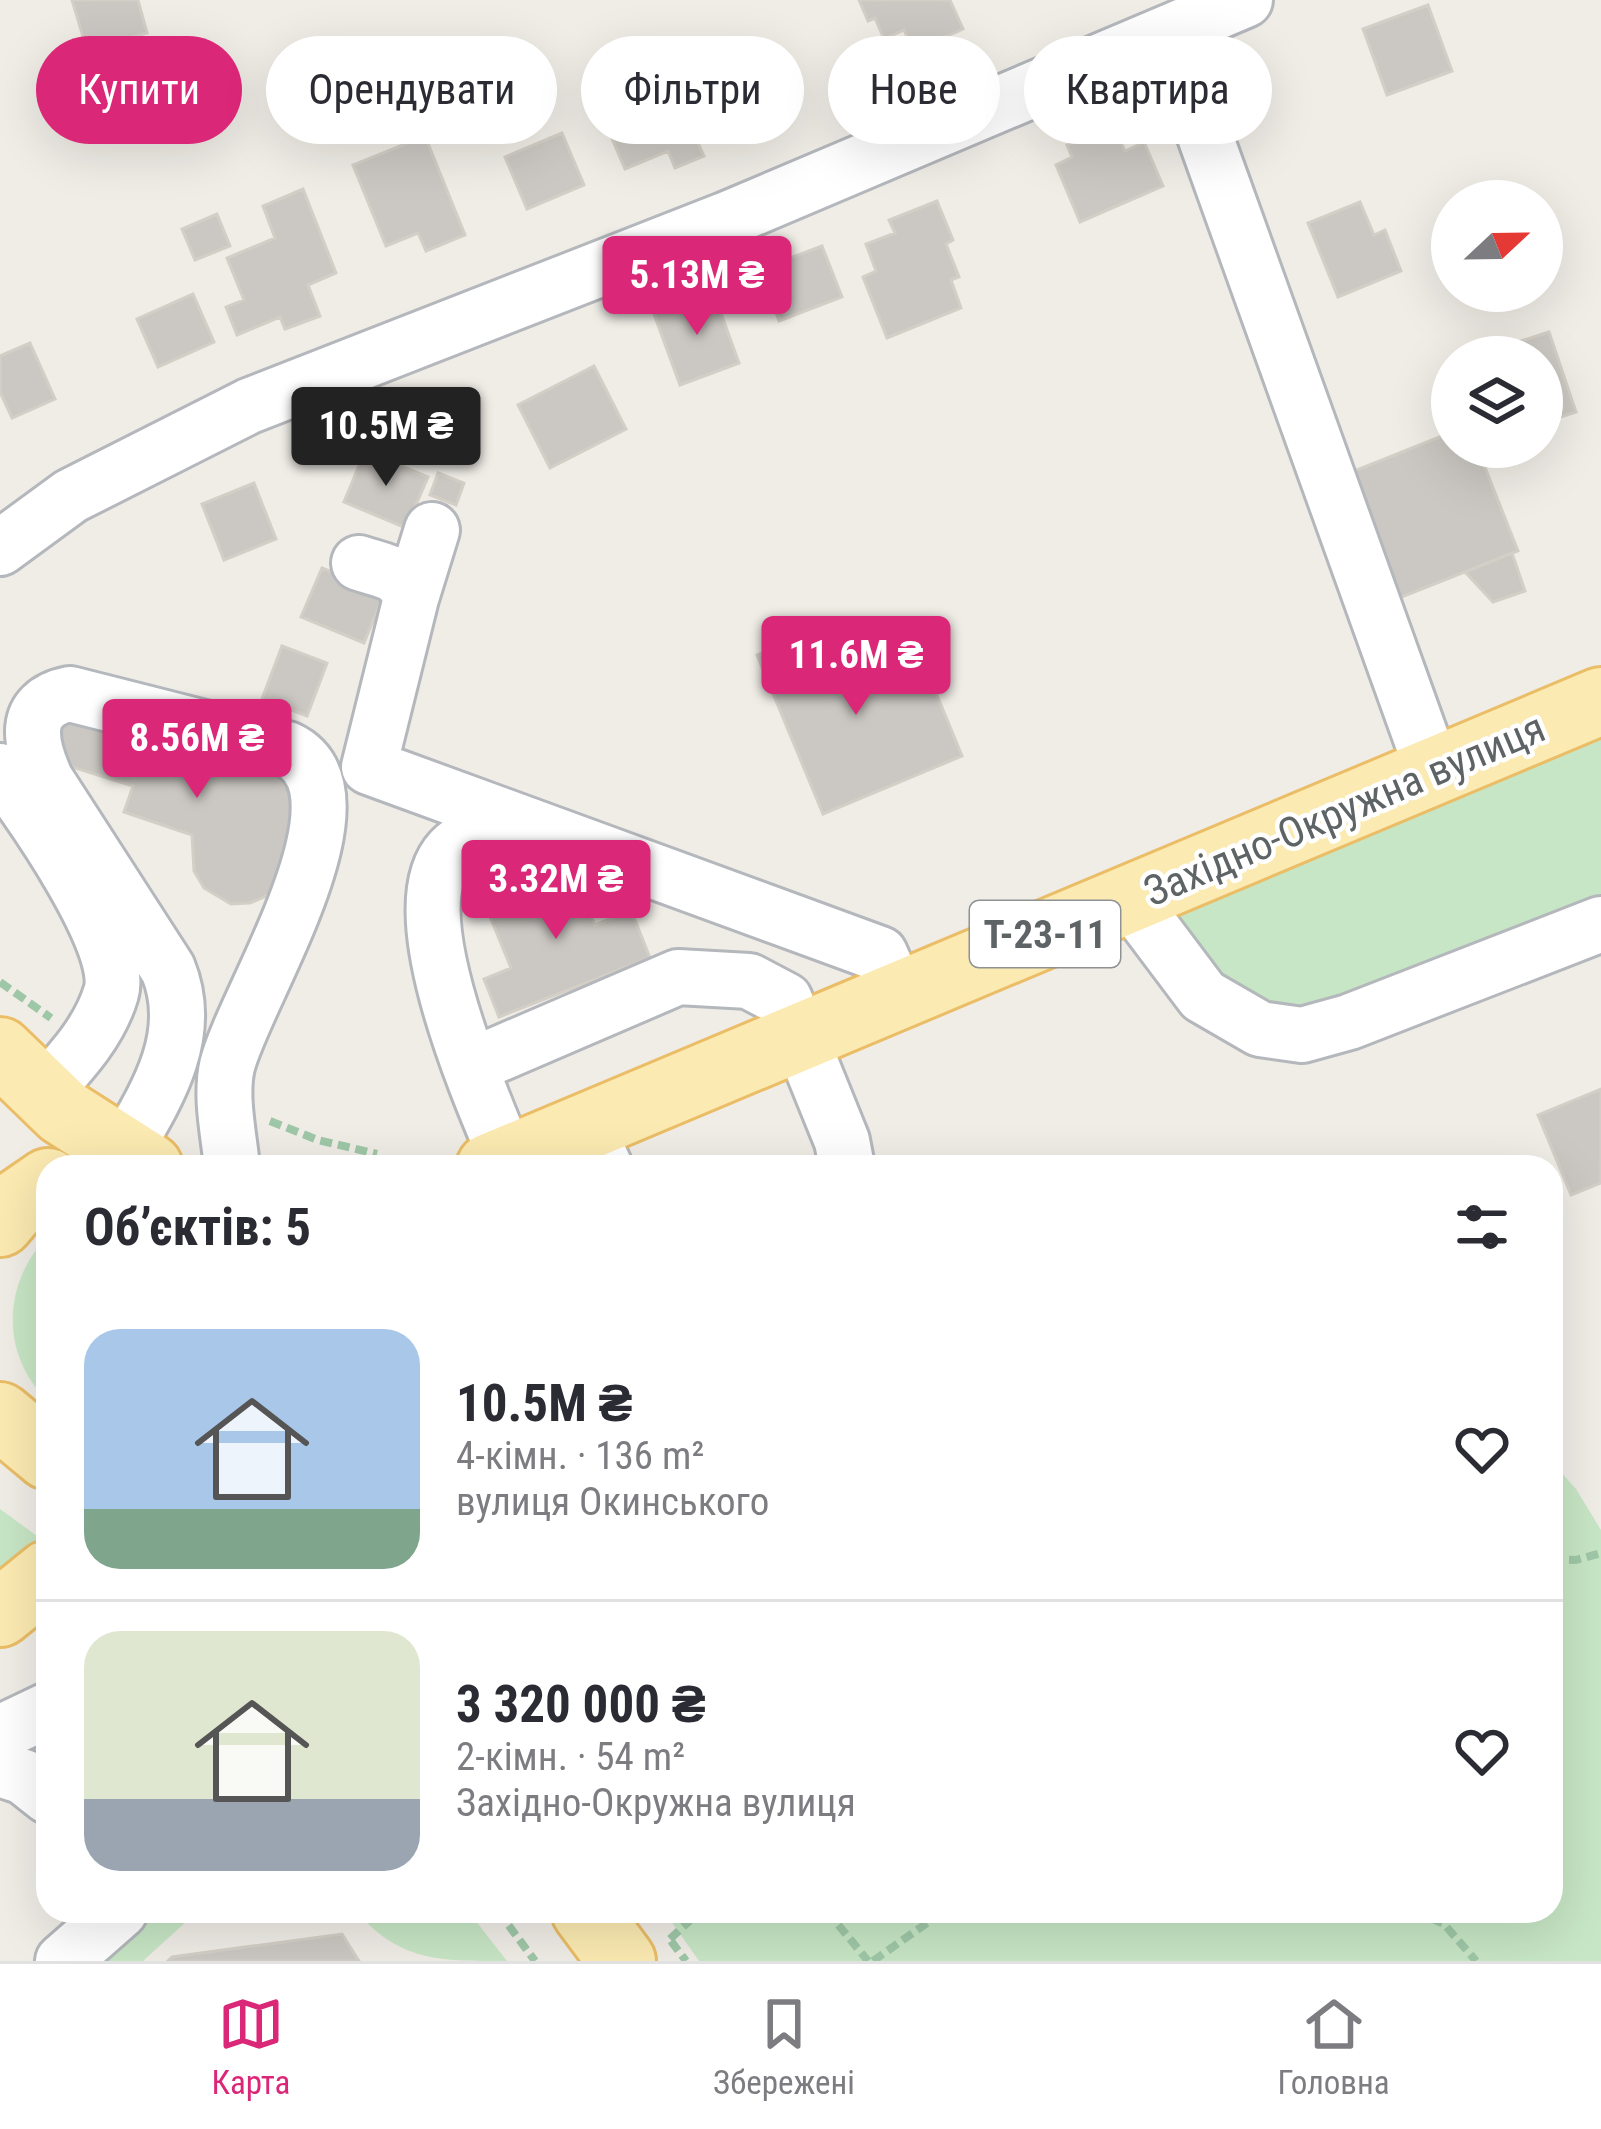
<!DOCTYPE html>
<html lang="uk">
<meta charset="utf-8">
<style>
body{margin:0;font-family:"Roboto Condensed",sans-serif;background:#f2f2f3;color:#2b2b33;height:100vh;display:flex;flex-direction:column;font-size:45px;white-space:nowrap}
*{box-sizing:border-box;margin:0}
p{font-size:39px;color:#7c7c81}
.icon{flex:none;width:66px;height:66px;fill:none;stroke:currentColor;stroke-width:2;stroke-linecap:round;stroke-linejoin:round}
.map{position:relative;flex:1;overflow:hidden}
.sheet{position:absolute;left:36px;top:1155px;width:1527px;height:768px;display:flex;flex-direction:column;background:#fff;border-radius:36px;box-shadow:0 12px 48px #0002}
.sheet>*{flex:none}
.banner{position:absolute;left:36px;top:36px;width:1530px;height:108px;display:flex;gap:24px}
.needle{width:78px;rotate:68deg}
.controls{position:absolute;left:1431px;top:180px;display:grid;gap:24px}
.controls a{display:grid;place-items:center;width:132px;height:132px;border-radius:50%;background:#fff;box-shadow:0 12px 48px #0002;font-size:60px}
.price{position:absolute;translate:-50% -102px;padding:0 27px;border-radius:12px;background:#db2777;color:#fff;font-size:39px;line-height:78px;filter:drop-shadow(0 3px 6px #0008)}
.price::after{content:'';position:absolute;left:50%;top:72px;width:36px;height:27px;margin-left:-18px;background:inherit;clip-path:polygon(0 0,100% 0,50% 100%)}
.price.current{background:#222;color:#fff}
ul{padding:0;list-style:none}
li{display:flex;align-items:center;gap:36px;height:300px;padding:0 48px}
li+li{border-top:3px solid #e1e1e2}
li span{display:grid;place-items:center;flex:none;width:336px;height:240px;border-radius:36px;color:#555}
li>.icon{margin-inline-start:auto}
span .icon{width:144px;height:144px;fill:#fffc;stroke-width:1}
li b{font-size:51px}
h2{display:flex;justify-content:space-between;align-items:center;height:144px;padding:0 48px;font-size:51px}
.tag{padding:0 42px;border-radius:54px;background:#fff;box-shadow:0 12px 48px #0002;font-size:42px;line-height:108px}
.tag.current{background:#db2777;color:#fff}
.tab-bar{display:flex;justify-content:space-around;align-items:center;height:168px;border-top:3px solid #e1e1e2;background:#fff;font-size:33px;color:#7c7c81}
.tab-bar a{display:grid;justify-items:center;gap:6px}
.tab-bar .current{color:#db2777}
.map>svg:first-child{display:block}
</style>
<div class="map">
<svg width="1601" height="1961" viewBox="0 0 1601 1961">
<rect width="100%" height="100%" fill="#f0ede7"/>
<!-- green -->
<path fill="#c7e6c5" d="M 1601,720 L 1601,906 L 1301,1018 L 1236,998 L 1156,907 Z
M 48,1236 L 48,1401 C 0,1355 2,1283 48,1236 Z
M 1551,1461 L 1576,1489 L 1601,1530 L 1601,1961 L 699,1961 L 664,1911 L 1551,1911 Z
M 0,1509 L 48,1544 L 0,1582 Z
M 154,1911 L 198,1911 L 143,1961 L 107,1961 Z
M 355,1911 L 468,1911 L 507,1961 C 433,1961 402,1961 355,1911 Z"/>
<!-- building -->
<path fill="#cbc8c3" stroke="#d4cfc6" stroke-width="3" d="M 72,0 L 138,0 L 147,33 L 87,50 Z
M 859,0 L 950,0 L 963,29 L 913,51 L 904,30 L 884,39 L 875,18 L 868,21 Z
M 1428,5 L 1452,71 L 1387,95 L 1363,29 Z
M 621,45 L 626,59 L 636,62 L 643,54 L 684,65 L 693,81 L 682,85 L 697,120 L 689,123 L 704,156 L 675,168 L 668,151 L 625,169 L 598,106 L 610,87 L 606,67 L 609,57 Z
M 562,133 L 584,185 L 527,209 L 505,157 Z
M 1117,133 L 1125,151 L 1144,142 L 1163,186 L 1080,222 L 1056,165 L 1072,157 L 1067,145 L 1094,134 L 1097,142 Z
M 425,136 L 465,235 L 426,251 L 418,233 L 386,246 L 353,165 Z
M 303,189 L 336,273 L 308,285 L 320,316 L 285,329 L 280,317 L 237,335 L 226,307 L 244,300 L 227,258 L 275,238 L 263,206 Z
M 937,201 L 953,240 L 946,244 L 959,277 L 951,280 L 961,308 L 887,338 L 863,277 L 876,271 L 866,244 L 895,233 L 889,220 Z
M 1360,202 L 1374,235 L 1385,230 L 1401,271 L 1338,297 L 1308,223 Z
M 217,214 L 230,246 L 195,260 L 182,229 Z
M 822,246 L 842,297 L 779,321 L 761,269 Z
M 713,291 L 739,363 L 680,385 L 654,314 Z
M 193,294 L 214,342 L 158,367 L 137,319 Z
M 1549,332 L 1576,412 L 1542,423 L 1542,357 L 1477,355 Z
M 30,343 L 55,399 L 12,418 L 0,392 L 0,356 Z
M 594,366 L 626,429 L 550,468 L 518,405 Z
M 1452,432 L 1452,447 L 1477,447 L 1518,551 L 1399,598 L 1349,473 Z
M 365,451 L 428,477 L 406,528 L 344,502 Z
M 438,473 L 464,483 L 456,505 L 430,495 Z
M 254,483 L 276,539 L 224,560 L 202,504 Z
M 1512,553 L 1525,591 L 1493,602 L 1465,572 Z
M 322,568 L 384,594 L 364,643 L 301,617 Z
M 839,621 L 865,683 L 922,659 L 962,756 L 823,814 L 757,655 Z
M 282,646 L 327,663 L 307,716 L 262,699 Z
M 59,711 L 305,775 L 284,877 L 273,893 L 250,903 L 231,904 L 204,888 L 194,871 L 192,835 L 124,812 L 133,786 L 72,767 L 53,754 Z
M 572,867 L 595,925 L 631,910 L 650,958 L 499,1017 L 484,979 L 511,968 L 484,902 Z
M 1601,1089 L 1601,1183 L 1571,1195 L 1538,1115 Z
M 342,1934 L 359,1961 L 168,1961 L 172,1957 Z"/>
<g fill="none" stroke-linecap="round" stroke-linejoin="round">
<defs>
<path id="minor" d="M 1168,33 L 1433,771
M 432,530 L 411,598 L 369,767 L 880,954 L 898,995
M 0,548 L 71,496 L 249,406 L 725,220 L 1245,0
M 359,563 C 385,572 401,570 411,598
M 0,771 C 30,811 126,946 111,993 C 99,1033 70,1063 43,1093
M 1130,899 L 1203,996 L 1260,1029 L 1302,1035 L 1349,1022 L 1601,924
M 471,1066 L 678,977 L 749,981 L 785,1000 L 842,1141 L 847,1167
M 586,1127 L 605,1167
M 124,1151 C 157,1095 195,1035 168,969 L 46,780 C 30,744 20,704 70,694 L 287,749 C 379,792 243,999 227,1066 C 220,1097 229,1136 232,1167
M 507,1159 C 480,1095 398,909 451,851 C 465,836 490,828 508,820
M 0,1733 L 48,1710
M 0,1769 L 24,1777 L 48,1796
M 63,1961 L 120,1911"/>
<path id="major" d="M 0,1051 L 63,1112 L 149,1167
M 490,1167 L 1601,701
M 0,1223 L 16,1204 L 48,1182
M 0,1416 L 48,1456
M 0,1613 L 48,1574
M 585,1911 L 622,1961"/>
</defs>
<!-- minor casing -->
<use href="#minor" stroke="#b4b7bb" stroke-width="60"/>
<!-- major casing -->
<use href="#major" stroke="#eabd66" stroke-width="72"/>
<!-- path -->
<path stroke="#9ec7a7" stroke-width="8" stroke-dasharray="12 6" stroke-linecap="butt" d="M 0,982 L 51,1018
M 270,1121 L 318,1140 L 377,1154
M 1551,1559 L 1576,1560 L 1601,1553
M 498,1911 L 535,1961
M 827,1911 L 868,1961
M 1415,1911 L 1444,1924 L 1476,1961
M 670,1939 L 700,1911
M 671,1941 L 686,1961
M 873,1961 L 944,1911"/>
<!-- minor -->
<use href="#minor" stroke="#fff" stroke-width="54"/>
<!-- major -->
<use href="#major" stroke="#fbeab1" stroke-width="66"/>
</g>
<g text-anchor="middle" stroke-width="9" stroke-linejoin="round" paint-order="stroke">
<!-- shield labels -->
<rect fill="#fff" stroke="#8e9294" stroke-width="3" x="970" y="901" width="150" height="66" rx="9"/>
<g font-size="39" font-weight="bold" fill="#5e6366">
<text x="1045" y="948">Т-23-11</text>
</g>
<!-- street labels -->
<g font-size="42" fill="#5e6366" stroke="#fff">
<text transform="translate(1344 809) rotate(-23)" y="15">Західно-Окружна вулиця</text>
</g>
</g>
</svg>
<div class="controls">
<a><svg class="needle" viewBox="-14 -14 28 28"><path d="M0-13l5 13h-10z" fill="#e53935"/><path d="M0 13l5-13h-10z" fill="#7c7c81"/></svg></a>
<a><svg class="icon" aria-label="layers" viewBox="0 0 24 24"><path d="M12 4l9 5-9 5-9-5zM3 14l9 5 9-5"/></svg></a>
</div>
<b class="price" style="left:697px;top:338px">5.13M ₴</b>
<b class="price current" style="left:386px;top:489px">10.5M ₴</b>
<b class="price" style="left:856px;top:718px">11.6M ₴</b>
<b class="price" style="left:197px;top:801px">8.56M ₴</b>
<b class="price" style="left:556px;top:942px">3.32M ₴</b>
<div class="banner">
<a class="tag current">Купити</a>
<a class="tag">Орендувати</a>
<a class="tag">Фільтри</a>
<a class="tag">Нове</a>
<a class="tag">Квартира</a>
</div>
<section class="sheet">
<h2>Об’єктів: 5<svg class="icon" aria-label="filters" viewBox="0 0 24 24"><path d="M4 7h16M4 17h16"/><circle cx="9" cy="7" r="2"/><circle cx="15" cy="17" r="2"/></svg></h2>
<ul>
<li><span style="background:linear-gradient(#a9c7e8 75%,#7fa58c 0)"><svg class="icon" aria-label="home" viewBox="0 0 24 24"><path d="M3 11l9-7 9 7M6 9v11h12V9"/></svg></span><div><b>10.5M ₴</b><p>4-кімн. · 136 m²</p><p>вулиця Окинського</p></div><svg class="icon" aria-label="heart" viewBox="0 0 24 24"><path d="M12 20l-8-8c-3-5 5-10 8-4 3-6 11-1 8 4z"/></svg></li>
<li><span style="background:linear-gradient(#dfe7d0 70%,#9aa5b1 0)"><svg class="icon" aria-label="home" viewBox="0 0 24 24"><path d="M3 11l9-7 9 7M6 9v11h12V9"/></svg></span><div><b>3 320 000 ₴</b><p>2-кімн. · 54 m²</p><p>Західно-Окружна вулиця</p></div><svg class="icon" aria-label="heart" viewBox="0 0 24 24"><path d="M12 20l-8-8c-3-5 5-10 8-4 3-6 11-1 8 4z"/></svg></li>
</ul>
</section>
</div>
<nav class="tab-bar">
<a class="current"><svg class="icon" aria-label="map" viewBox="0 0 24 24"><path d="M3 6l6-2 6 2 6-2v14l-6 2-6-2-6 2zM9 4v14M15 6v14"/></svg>Карта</a>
<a><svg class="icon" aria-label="saved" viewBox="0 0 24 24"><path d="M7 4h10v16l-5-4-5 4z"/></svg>Збережені</a>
<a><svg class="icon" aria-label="home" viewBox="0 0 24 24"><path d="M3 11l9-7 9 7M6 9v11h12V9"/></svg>Головна</a>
</nav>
